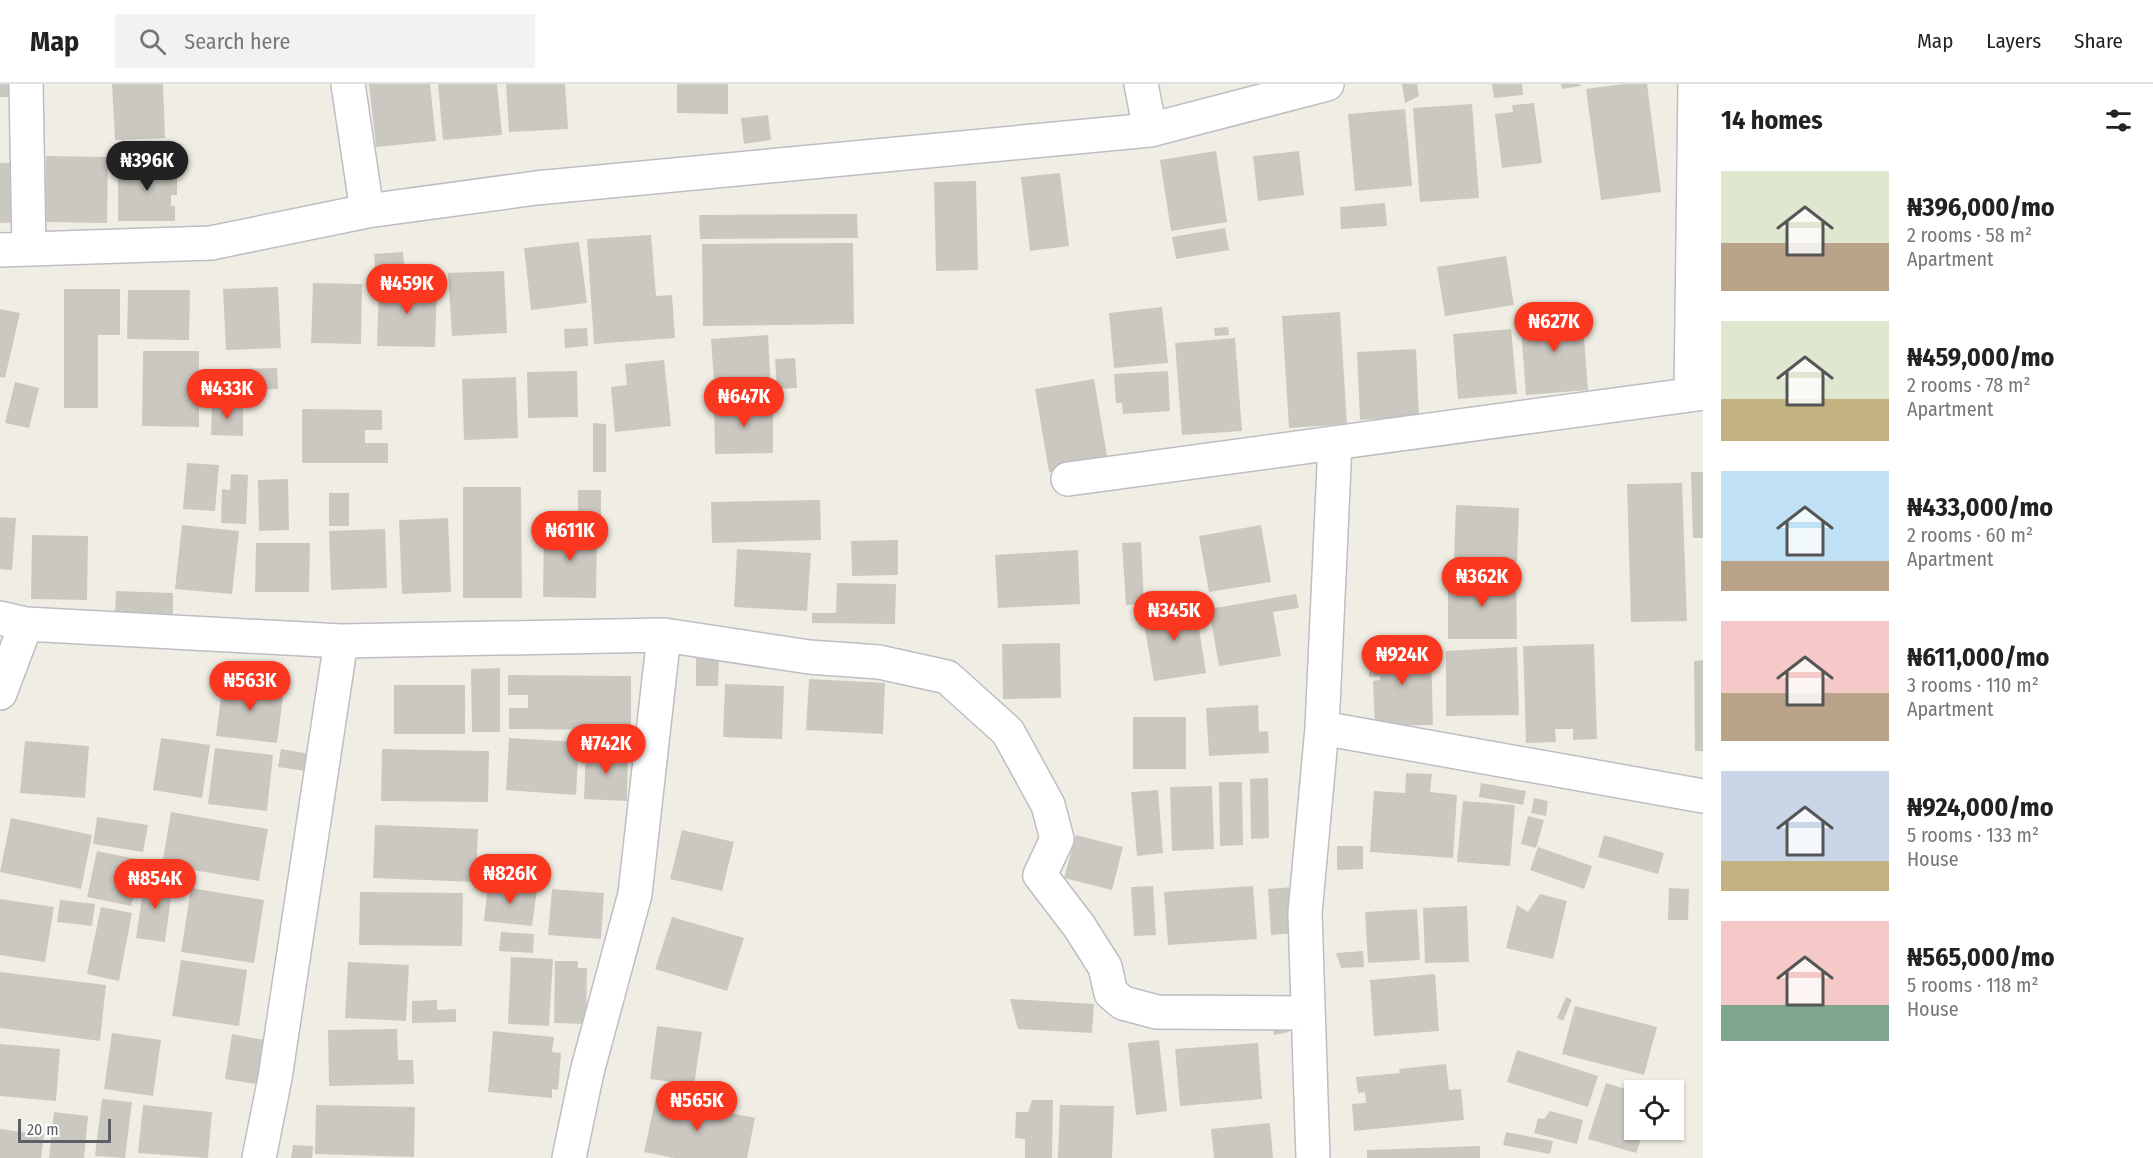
<!DOCTYPE html>
<meta charset="utf-8">
<style>
body{margin:0;font-family:"Fira Sans Condensed",sans-serif;background:#f2f2f2;color:#222;height:100vh;display:flex;flex-direction:column;font-size:22px;white-space:nowrap}
*{box-sizing:border-box;margin:0}
p{font-size:20px;color:#767676}
.icon{flex:none;width:33px;height:33px;fill:none;stroke:currentColor;stroke-width:2;stroke-linecap:round;stroke-linejoin:round}
.map{position:relative;flex:1;overflow:hidden}
.panel{display:flex;flex-direction:column;background:#fff;width:450px}
.panel>*{flex:none}
.buttons{position:absolute;left:1624px;top:996px;display:grid;gap:12px}
.buttons a{display:grid;place-items:center;width:60px;height:60px;border-radius:0px;background:#fff;box-shadow:0 2px 4px #0004;font-size:30px}
.scale{position:absolute;left:18px;bottom:15px;width:93px;box-sizing:border-box;padding-left:6px;border:3px solid #5c6066;border-top:0;font-size:16px;line-height:21px;white-space:nowrap;color:#5c6066;-webkit-text-stroke:4px #fff;paint-order:stroke}
.price{position:absolute;translate:-50% -51px;padding:0 14px;border-radius:21px;background:#fb371f;color:#fff;font-size:20px;line-height:39px;filter:drop-shadow(0 2px 3px #0008)}
.price::after{content:'';position:absolute;left:50%;top:36px;width:18px;height:14px;margin-left:-9px;background:inherit;clip-path:polygon(0 0,100% 0,50% 100%)}
.price.active{background:#222;color:#fff}
ul{padding:0;list-style:none}
li{display:flex;align-items:center;gap:18px;height:150px;padding:0 18px}
li span{display:grid;place-items:center;flex:none;width:168px;height:120px;border-radius:0px;color:#555}
li>.icon{margin-inline-start:auto}
span .icon{width:72px;height:72px;fill:#fffc;stroke-width:1}
li b{font-size:26px}
h2{display:flex;justify-content:space-between;align-items:center;height:72px;padding:0 18px;font-size:26px}
header{display:flex;align-items:center;gap:36px;box-sizing:border-box;height:84px;padding:0 30px;background:#fff;border-bottom:2px solid #e0e0e0}
header strong{font-size:28px}
nav{display:flex;gap:33px;margin-inline-start:auto;font-size:21px}
.search{width:420px;height:54px;background:#f2f2f2;display:flex;align-items:center;gap:15px;box-sizing:border-box;padding:0 21px;border-radius:0px;color:#767676;font-size:22px}
main{display:flex;flex:1;min-height:0}
.map>svg:first-child{display:block}
</style>
<header>
<strong>Map</strong>
<div class="search"><svg class="icon" aria-label="search" viewBox="0 0 24 24"><circle cx="10" cy="10" r="6"/><path d="M15 15l6 6"/></svg>Search here</div>
<nav><a>Map</a><a>Layers</a><a>Share</a></nav>
</header>
<main>
<div class="map">
<svg width="1703" height="1074" viewBox="0 0 1703 1074">
<rect width="100%" height="100%" fill="#f0eee4"/>
<!-- building -->
<path fill="#cbc8c1" d="M 0,0 L 14,0 L 14,13 L 0,13 Z
M 112,0 L 163,0 L 165,54 L 115,56 Z
M 369,0 L 430,0 L 436,57 L 376,63 Z
M 438,0 L 497,0 L 502,51 L 443,56 Z
M 506,0 L 565,0 L 568,45 L 509,48 Z
M 677,0 L 728,0 L 728,30 L 677,29 Z
M 1402,0 L 1417,0 L 1419,12 L 1405,19 Z
M 1492,0 L 1522,0 L 1523,11 L 1494,14 Z
M 1561,0 L 1580,0 L 1581,2 L 1562,5 Z
M 1623,0 L 1647,0 L 1661,108 L 1601,116 L 1586,5 Z
M 1534,19 L 1542,79 L 1502,84 L 1495,30 L 1513,28 L 1512,21 Z
M 1472,20 L 1479,114 L 1420,118 L 1413,24 Z
M 1405,25 L 1412,102 L 1355,107 L 1348,30 Z
M 768,31 L 771,56 L 744,60 L 741,34 Z
M 1216,67 L 1227,138 L 1171,147 L 1160,76 Z
M 1299,67 L 1304,111 L 1258,117 L 1253,72 Z
M 46,72 L 108,73 L 107,139 L 45,138 Z
M 21,78 L 23,138 L 0,139 L 0,79 Z
M 118,80 L 177,81 L 177,111 L 171,111 L 171,122 L 175,122 L 175,137 L 118,137 Z
M 1060,89 L 1069,162 L 1030,167 L 1021,93 Z
M 976,97 L 978,186 L 936,187 L 934,98 Z
M 1385,119 L 1387,142 L 1341,145 L 1340,123 Z
M 857,130 L 858,154 L 700,155 L 699,131 Z
M 1225,144 L 1229,166 L 1176,175 L 1172,153 Z
M 651,151 L 656,212 L 672,211 L 675,254 L 594,260 L 587,155 Z
M 579,158 L 587,219 L 531,226 L 524,164 Z
M 853,159 L 854,240 L 703,242 L 702,160 Z
M 403,168 L 405,193 L 376,195 L 374,170 Z
M 1506,172 L 1514,221 L 1445,232 L 1437,183 Z
M 504,187 L 507,249 L 452,252 L 448,189 Z
M 313,199 L 362,200 L 361,260 L 311,259 Z
M 379,199 L 437,201 L 435,263 L 377,262 Z
M 278,203 L 281,264 L 226,266 L 223,205 Z
M 64,205 L 120,205 L 120,251 L 98,251 L 98,324 L 64,324 Z
M 128,206 L 190,206 L 189,256 L 127,255 Z
M 1162,223 L 1168,279 L 1114,284 L 1109,229 Z
M 0,225 L 20,229 L 5,294 L 0,293 Z
M 1582,227 L 1588,306 L 1526,311 L 1520,231 Z
M 1340,228 L 1347,340 L 1289,344 L 1282,232 Z
M 1228,243 L 1229,251 L 1215,252 L 1214,244 Z
M 587,244 L 588,262 L 565,264 L 564,245 Z
M 1511,245 L 1517,310 L 1458,315 L 1453,250 Z
M 768,251 L 771,308 L 715,311 L 711,255 Z
M 1235,254 L 1242,347 L 1182,351 L 1175,259 Z
M 1416,265 L 1419,333 L 1360,336 L 1357,268 Z
M 143,267 L 199,267 L 199,343 L 142,342 Z
M 795,274 L 797,304 L 777,305 L 775,275 Z
M 664,276 L 671,342 L 615,348 L 611,303 L 627,301 L 625,280 Z
M 277,284 L 278,305 L 240,306 L 240,285 Z
M 577,287 L 578,333 L 528,334 L 527,288 Z
M 1168,287 L 1170,327 L 1123,330 L 1122,319 L 1116,319 L 1114,290 Z
M 516,293 L 518,354 L 464,356 L 462,295 Z
M 1094,295 L 1108,378 L 1049,388 L 1035,305 Z
M 15,298 L 39,304 L 29,344 L 5,339 Z
M 714,318 L 773,318 L 773,369 L 715,370 Z
M 212,320 L 243,320 L 243,352 L 211,351 Z
M 302,325 L 382,326 L 382,346 L 365,346 L 365,359 L 388,359 L 388,379 L 302,379 Z
M 593,339 L 606,340 L 606,388 L 593,388 Z
M 187,379 L 219,381 L 215,427 L 183,425 Z
M 1691,388 L 1703,388 L 1703,454 L 1693,454 Z
M 231,390 L 248,391 L 246,440 L 221,439 L 222,405 L 230,406 Z
M 288,395 L 289,446 L 259,447 L 258,396 Z
M 1682,399 L 1687,537 L 1631,538 L 1627,400 Z
M 463,403 L 521,403 L 522,514 L 463,514 Z
M 578,406 L 601,406 L 601,439 L 578,438 Z
M 329,409 L 349,409 L 349,442 L 329,442 Z
M 820,416 L 821,456 L 712,459 L 711,418 Z
M 1456,421 L 1519,424 L 1517,478 L 1454,475 Z
M 0,433 L 16,434 L 12,486 L 0,485 Z
M 448,434 L 451,508 L 402,510 L 399,436 Z
M 182,441 L 239,447 L 232,510 L 175,505 Z
M 1261,441 L 1271,498 L 1209,508 L 1199,452 Z
M 544,443 L 597,444 L 596,514 L 543,513 Z
M 385,445 L 387,504 L 331,506 L 329,447 Z
M 32,451 L 88,452 L 87,516 L 31,515 Z
M 898,456 L 898,491 L 852,492 L 851,457 Z
M 1141,458 L 1144,520 L 1126,521 L 1122,459 Z
M 256,459 L 310,459 L 309,508 L 255,508 Z
M 737,465 L 811,469 L 807,527 L 734,523 Z
M 1078,466 L 1080,520 L 998,524 L 995,471 Z
M 1516,492 L 1517,555 L 1448,555 L 1448,493 Z
M 837,499 L 896,500 L 895,540 L 812,539 L 812,529 L 836,529 Z
M 116,507 L 173,509 L 173,531 L 115,529 Z
M 1296,510 L 1299,524 L 1273,528 L 1281,572 L 1219,582 L 1209,525 Z
M 1195,519 L 1206,589 L 1154,597 L 1142,528 Z
M 1060,559 L 1061,614 L 1003,615 L 1002,560 Z
M 1594,560 L 1597,655 L 1573,656 L 1573,645 L 1555,645 L 1556,658 L 1526,659 L 1523,562 Z
M 1431,563 L 1433,641 L 1375,642 L 1373,597 L 1380,596 L 1380,592 L 1369,593 L 1369,565 Z
M 1517,563 L 1519,631 L 1446,632 L 1446,567 Z
M 696,574 L 719,575 L 718,602 L 696,602 Z
M 1703,576 L 1703,667 L 1695,667 L 1694,577 Z
M 500,584 L 500,648 L 472,648 L 471,585 Z
M 508,591 L 631,592 L 631,646 L 509,645 L 509,624 L 528,624 L 528,611 L 508,611 Z
M 809,595 L 885,599 L 883,650 L 806,646 Z
M 223,597 L 284,605 L 277,659 L 216,652 Z
M 725,600 L 784,602 L 782,655 L 723,653 Z
M 394,601 L 465,601 L 465,650 L 394,650 Z
M 1258,621 L 1259,648 L 1268,647 L 1269,669 L 1209,672 L 1206,624 Z
M 1133,633 L 1186,633 L 1186,685 L 1133,685 Z
M 161,654 L 210,661 L 202,714 L 153,706 Z
M 509,654 L 579,658 L 576,711 L 506,706 Z
M 25,657 L 89,662 L 85,714 L 20,709 Z
M 215,664 L 273,671 L 267,727 L 208,720 Z
M 281,665 L 316,671 L 313,688 L 278,683 Z
M 382,665 L 489,667 L 488,718 L 381,717 Z
M 586,665 L 628,667 L 627,717 L 584,715 Z
M 1406,689 L 1432,690 L 1430,708 L 1457,711 L 1453,774 L 1370,768 L 1374,707 L 1405,709 Z
M 1268,694 L 1269,754 L 1251,755 L 1250,695 Z
M 1219,698 L 1242,698 L 1243,761 L 1220,762 Z
M 1481,699 L 1526,707 L 1523,721 L 1479,713 Z
M 1212,702 L 1214,765 L 1172,767 L 1170,703 Z
M 1158,706 L 1163,769 L 1137,772 L 1131,708 Z
M 1534,714 L 1548,717 L 1546,732 L 1531,729 Z
M 1463,717 L 1515,721 L 1510,782 L 1457,778 Z
M 171,728 L 268,745 L 259,797 L 162,781 Z
M 1528,732 L 1544,736 L 1536,764 L 1521,760 Z
M 97,733 L 148,741 L 143,768 L 93,760 Z
M 11,734 L 92,751 L 81,805 L 0,788 Z
M 375,741 L 478,745 L 476,798 L 373,794 Z
M 682,746 L 734,758 L 722,807 L 670,795 Z
M 1076,751 L 1123,763 L 1112,806 L 1064,794 Z
M 1604,751 L 1664,769 L 1658,790 L 1598,773 Z
M 1337,762 L 1363,762 L 1363,785 L 1337,786 Z
M 1538,763 L 1592,782 L 1584,805 L 1530,786 Z
M 97,767 L 141,776 L 131,822 L 87,813 Z
M 145,794 L 173,798 L 165,858 L 136,854 Z
M 488,801 L 537,806 L 532,842 L 484,837 Z
M 1153,802 L 1156,851 L 1134,852 L 1131,803 Z
M 1253,802 L 1257,855 L 1168,861 L 1164,808 Z
M 1294,803 L 1297,849 L 1271,851 L 1268,805 Z
M 191,804 L 264,816 L 254,879 L 181,868 Z
M 1669,804 L 1689,805 L 1688,836 L 1668,836 Z
M 552,805 L 604,809 L 601,855 L 548,851 Z
M 360,808 L 463,809 L 462,862 L 359,861 Z
M 1540,810 L 1567,817 L 1553,875 L 1506,864 L 1517,821 L 1528,828 Z
M 0,815 L 54,823 L 45,878 L 0,871 Z
M 60,816 L 95,820 L 92,842 L 57,838 Z
M 1467,822 L 1469,878 L 1425,879 L 1423,824 Z
M 101,823 L 132,829 L 119,897 L 87,890 Z
M 1417,825 L 1420,876 L 1368,879 L 1365,828 Z
M 672,833 L 744,854 L 727,907 L 655,885 Z
M 501,848 L 534,850 L 533,869 L 499,867 Z
M 1363,867 L 1364,883 L 1341,884 L 1336,869 Z
M 511,873 L 553,875 L 549,942 L 508,940 Z
M 181,876 L 247,886 L 239,942 L 172,932 Z
M 555,877 L 578,877 L 578,884 L 587,884 L 586,940 L 554,939 Z
M 348,878 L 409,881 L 406,937 L 345,934 Z
M 0,888 L 106,901 L 100,957 L 0,944 Z
M 1435,890 L 1439,947 L 1374,952 L 1370,896 Z
M 1566,913 L 1572,916 L 1563,937 L 1557,934 Z
M 1010,915 L 1094,920 L 1092,949 L 1018,945 Z
M 437,916 L 437,926 L 456,925 L 456,938 L 412,939 L 412,917 Z
M 1575,922 L 1657,943 L 1644,991 L 1562,970 Z
M 1287,938 L 1289,948 L 1274,951 L 1272,940 Z
M 657,942 L 702,948 L 694,1001 L 650,995 Z
M 397,945 L 398,976 L 413,976 L 414,1000 L 329,1002 L 328,946 Z
M 493,947 L 554,953 L 552,968 L 561,969 L 558,1006 L 552,1005 L 552,1014 L 488,1008 Z
M 112,949 L 161,956 L 153,1012 L 104,1005 Z
M 232,950 L 270,957 L 263,1001 L 225,995 Z
M 1159,956 L 1167,1027 L 1136,1031 L 1128,959 Z
M 1258,959 L 1262,1015 L 1180,1022 L 1175,965 Z
M 0,960 L 60,965 L 56,1017 L 0,1012 Z
M 1517,966 L 1598,992 L 1588,1023 L 1507,998 Z
M 1446,980 L 1449,1006 L 1461,1005 L 1464,1036 L 1354,1047 L 1352,1020 L 1366,1019 L 1365,1008 L 1358,1009 L 1356,993 L 1400,989 L 1399,985 Z
M 1606,999 L 1635,1008 L 1635,1046 L 1644,1046 L 1636,1069 L 1588,1055 Z
M 656,1013 L 755,1034 L 747,1074 L 674,1074 L 644,1068 Z
M 102,1015 L 132,1018 L 125,1074 L 95,1072 Z
M 1032,1016 L 1053,1016 L 1052,1074 L 1025,1074 L 1025,1055 L 1015,1054 L 1016,1028 L 1028,1028 Z
M 143,1021 L 212,1028 L 208,1074 L 138,1069 Z
M 316,1021 L 415,1023 L 414,1073 L 315,1070 Z
M 1060,1021 L 1114,1022 L 1112,1074 L 1058,1074 Z
M 1550,1027 L 1583,1036 L 1577,1060 L 1534,1049 L 1538,1034 L 1544,1035 Z
M 54,1028 L 88,1032 L 84,1074 L 49,1074 Z
M 1270,1039 L 1273,1074 L 1214,1074 L 1211,1045 Z
M 0,1045 L 44,1051 L 41,1074 L 0,1074 Z
M 1506,1048 L 1553,1057 L 1550,1070 L 1503,1061 Z
M 293,1061 L 313,1062 L 312,1074 L 291,1074 Z
M 1480,1062 L 1480,1074 L 1367,1074 L 1367,1066 Z"/>
<g fill="none" stroke-linecap="round" stroke-linejoin="round">
<defs>
<path id="minor" d="M 26,0 L 29,165
M 348,0 L 367,127
M 1141,0 L 1150,46
M 0,166 L 211,159 L 367,127 L 536,104 L 1150,46 L 1327,0
M 1691,310 L 1695,0
M 1068,395 L 1703,309
M 0,534 L 26,540 L 341,557 L 664,551 L 809,573 L 879,578 L 947,593 L 1008,648 L 1048,721 L 1057,755 L 1040,791 L 1079,842 L 1105,883 L 1111,909 L 1123,919 L 1157,928 L 1308,929
M 0,609 L 26,540
M 1322,644 L 1703,712
M 259,1074 L 275,994 L 341,557
M 569,1074 L 587,988 L 635,810 L 664,551
M 1313,1074 L 1305,829 L 1322,644 L 1335,360"/>
</defs>
<!-- minor casing -->
<use href="#minor" stroke="#bcbec4" stroke-width="36"/>
<!-- minor -->
<use href="#minor" stroke="#fff" stroke-width="33"/>
</g>
</svg>
<div class="buttons">
<a><svg class="icon" aria-label="locate" viewBox="0 0 24 24"><circle cx="12" cy="12" r="6"/><path d="M12 2v4M12 18v4M2 12h4M18 12h4"/></svg></a>
</div>
<div class="scale">20 m</div>
<b class="price active" style="left:147px;top:108px">₦396K</b>
<b class="price" style="left:407px;top:231px">₦459K</b>
<b class="price" style="left:1554px;top:269px">₦627K</b>
<b class="price" style="left:227px;top:336px">₦433K</b>
<b class="price" style="left:744px;top:344px">₦647K</b>
<b class="price" style="left:570px;top:478px">₦611K</b>
<b class="price" style="left:1482px;top:524px">₦362K</b>
<b class="price" style="left:1174px;top:558px">₦345K</b>
<b class="price" style="left:1402px;top:602px">₦924K</b>
<b class="price" style="left:250px;top:628px">₦563K</b>
<b class="price" style="left:606px;top:691px">₦742K</b>
<b class="price" style="left:510px;top:821px">₦826K</b>
<b class="price" style="left:155px;top:826px">₦854K</b>
<b class="price" style="left:697px;top:1048px">₦565K</b>
</div>
<section class="panel">
<h2>14 homes<svg class="icon" aria-label="filters" viewBox="0 0 24 24"><path d="M4 7h16M4 17h16"/><circle cx="9" cy="7" r="2"/><circle cx="15" cy="17" r="2"/></svg></h2>
<ul>
<li><span style="background:linear-gradient(#dfe7d0 60%,#b9a48a 0)"><svg class="icon" aria-label="home" viewBox="0 0 24 24"><path d="M3 11l9-7 9 7M6 9v11h12V9"/></svg></span><div><b>₦396,000/mo</b><p>2 rooms · 58 m²</p><p>Apartment</p></div></li>
<li><span style="background:linear-gradient(#dfe7d0 65%,#c2b280 0)"><svg class="icon" aria-label="home" viewBox="0 0 24 24"><path d="M3 11l9-7 9 7M6 9v11h12V9"/></svg></span><div><b>₦459,000/mo</b><p>2 rooms · 78 m²</p><p>Apartment</p></div></li>
<li><span style="background:linear-gradient(#bfe0f5 75%,#b9a48a 0)"><svg class="icon" aria-label="home" viewBox="0 0 24 24"><path d="M3 11l9-7 9 7M6 9v11h12V9"/></svg></span><div><b>₦433,000/mo</b><p>2 rooms · 60 m²</p><p>Apartment</p></div></li>
<li><span style="background:linear-gradient(#f6c9c9 60%,#b9a48a 0)"><svg class="icon" aria-label="home" viewBox="0 0 24 24"><path d="M3 11l9-7 9 7M6 9v11h12V9"/></svg></span><div><b>₦611,000/mo</b><p>3 rooms · 110 m²</p><p>Apartment</p></div></li>
<li><span style="background:linear-gradient(#c9d6e8 75%,#c2b280 0)"><svg class="icon" aria-label="home" viewBox="0 0 24 24"><path d="M3 11l9-7 9 7M6 9v11h12V9"/></svg></span><div><b>₦924,000/mo</b><p>5 rooms · 133 m²</p><p>House</p></div></li>
<li><span style="background:linear-gradient(#f6c9c9 70%,#7fa58c 0)"><svg class="icon" aria-label="home" viewBox="0 0 24 24"><path d="M3 11l9-7 9 7M6 9v11h12V9"/></svg></span><div><b>₦565,000/mo</b><p>5 rooms · 118 m²</p><p>House</p></div></li>
</ul>
</section>
</main>
